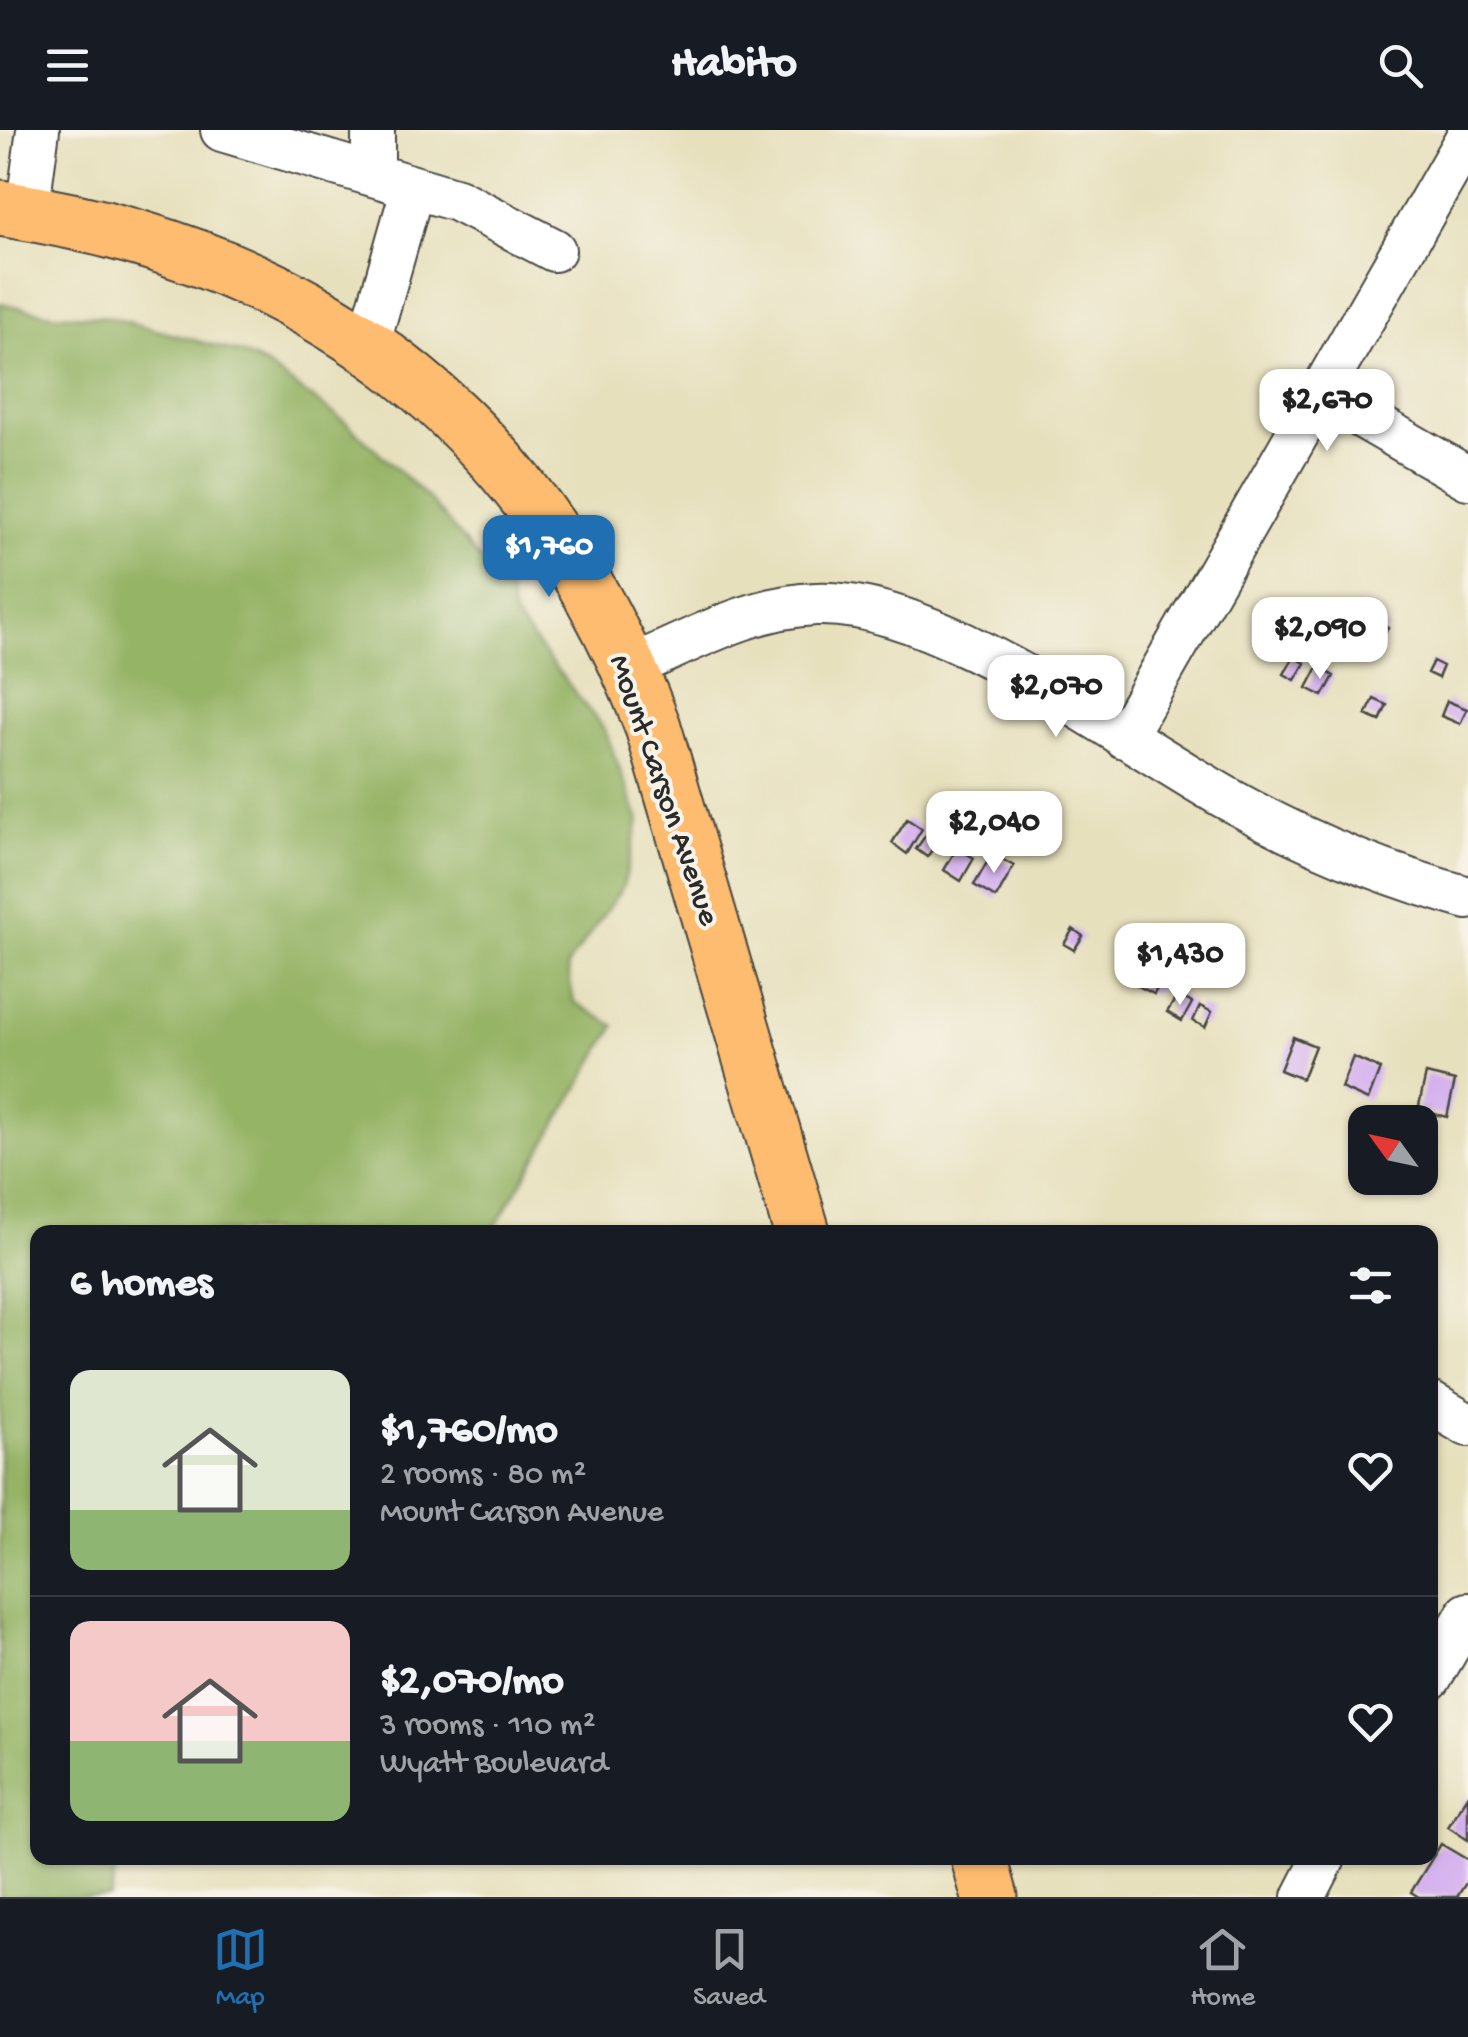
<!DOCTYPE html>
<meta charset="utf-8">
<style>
body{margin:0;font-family:"Gochi Hand",sans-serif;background:#20242c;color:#f1f3f6;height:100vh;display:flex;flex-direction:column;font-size:38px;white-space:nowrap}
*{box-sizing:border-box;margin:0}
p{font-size:32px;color:#9ea1a6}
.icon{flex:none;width:55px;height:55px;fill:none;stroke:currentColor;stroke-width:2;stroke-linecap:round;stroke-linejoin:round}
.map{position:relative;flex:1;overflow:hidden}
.details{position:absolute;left:30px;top:1095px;width:1408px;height:640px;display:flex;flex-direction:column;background:#171b24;border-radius:20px;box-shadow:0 2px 8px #0004}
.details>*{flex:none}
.needle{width:65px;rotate:303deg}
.fabs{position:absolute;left:1348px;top:975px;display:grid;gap:20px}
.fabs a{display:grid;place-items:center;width:90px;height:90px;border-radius:20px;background:#171b24;box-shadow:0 2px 8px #0004;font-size:50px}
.price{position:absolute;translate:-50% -85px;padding:0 22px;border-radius:20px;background:#fff;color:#222;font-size:32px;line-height:65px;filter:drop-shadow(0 2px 5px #0008)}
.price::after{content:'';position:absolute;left:50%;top:60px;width:30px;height:22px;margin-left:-15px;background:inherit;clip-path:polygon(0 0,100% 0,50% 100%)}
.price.on{background:#1f6fb2;color:#fff}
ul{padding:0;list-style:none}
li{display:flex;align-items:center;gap:30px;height:250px;padding:0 40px}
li+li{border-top:2px solid #363941}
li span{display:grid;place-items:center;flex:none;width:280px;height:200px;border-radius:20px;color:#555}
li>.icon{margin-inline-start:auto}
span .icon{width:120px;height:120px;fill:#fffc;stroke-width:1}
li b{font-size:42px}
h2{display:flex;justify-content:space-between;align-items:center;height:120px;padding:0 40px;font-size:42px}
header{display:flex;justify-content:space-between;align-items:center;height:130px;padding:0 40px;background:#171b24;font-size:45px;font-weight:800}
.menu{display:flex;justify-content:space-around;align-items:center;height:140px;border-top:2px solid #363941;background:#171b24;font-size:28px;color:#9ea1a6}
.menu a{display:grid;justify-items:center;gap:5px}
.menu .on{color:#1f6fb2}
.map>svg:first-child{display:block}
</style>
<header><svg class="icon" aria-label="menu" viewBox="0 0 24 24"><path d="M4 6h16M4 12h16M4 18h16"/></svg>Habito<svg class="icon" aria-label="search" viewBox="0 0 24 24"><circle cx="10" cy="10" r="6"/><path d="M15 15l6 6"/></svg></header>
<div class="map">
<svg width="1468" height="1767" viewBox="0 0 1468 1767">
<rect width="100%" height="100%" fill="#f7f3e8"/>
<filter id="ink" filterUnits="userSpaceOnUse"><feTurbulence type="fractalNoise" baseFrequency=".01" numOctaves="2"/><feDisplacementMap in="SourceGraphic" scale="20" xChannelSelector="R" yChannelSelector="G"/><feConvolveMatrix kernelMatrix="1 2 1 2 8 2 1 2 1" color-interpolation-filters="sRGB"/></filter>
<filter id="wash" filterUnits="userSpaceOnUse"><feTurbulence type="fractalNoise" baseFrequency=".0048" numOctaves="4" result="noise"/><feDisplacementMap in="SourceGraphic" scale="40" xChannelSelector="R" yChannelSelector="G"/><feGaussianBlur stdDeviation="2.25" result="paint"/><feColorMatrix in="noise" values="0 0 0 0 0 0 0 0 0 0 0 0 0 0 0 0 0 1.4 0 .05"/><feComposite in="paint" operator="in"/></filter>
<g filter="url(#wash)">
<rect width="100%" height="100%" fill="#e7e0bd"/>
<!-- forest -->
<path fill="#96b466" stroke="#607048" stroke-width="2.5" d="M 0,173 L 51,184 L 109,187 L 241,223 L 264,234 L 347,293 L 428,368 L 478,428 L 506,452 L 514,486 L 605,600 L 639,691 L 623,757 L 567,836 L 574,872 L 615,896 L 492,1102 L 38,1102 L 38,1728 L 119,1728 L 109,1767 L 0,1767 Z"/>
<g id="blocks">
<!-- building -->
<path fill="#d3aeef" d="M 1374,489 L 1388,498 L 1378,513 L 1365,505 Z
M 1294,527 L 1305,533 L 1295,550 L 1284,544 Z
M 1433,531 L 1443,536 L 1438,548 L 1427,543 Z
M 1318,537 L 1334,546 L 1323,566 L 1307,558 Z
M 1374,569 L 1387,575 L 1380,591 L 1366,585 Z
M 1447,571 L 1467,579 L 1460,594 L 1441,586 Z
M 907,689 L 922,699 L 907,724 L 892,713 Z
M 928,702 L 939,710 L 927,727 L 916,719 Z
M 957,718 L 974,728 L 961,751 L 944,740 Z
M 992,724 L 1014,736 L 996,768 L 974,755 Z
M 1073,799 L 1083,806 L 1074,820 L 1064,814 Z
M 1149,836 L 1165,844 L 1154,864 L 1138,856 Z
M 1178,865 L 1192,873 L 1182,891 L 1167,882 Z
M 1200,876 L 1212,882 L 1205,897 L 1193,891 Z
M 1293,907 L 1315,916 L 1302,949 L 1280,940 Z
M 1353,927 L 1380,939 L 1368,970 L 1341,958 Z
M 1426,944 L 1455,951 L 1447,987 L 1418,980 Z
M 1468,1666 L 1468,1710 L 1448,1697 Z
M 1441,1714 L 1468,1730 L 1468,1750 L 1457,1767 L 1419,1767 L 1411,1762 Z"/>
</g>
</g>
<g filter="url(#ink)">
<use href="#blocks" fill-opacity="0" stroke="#474641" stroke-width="2.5"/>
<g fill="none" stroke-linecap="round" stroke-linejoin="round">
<defs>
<path id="minor" d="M 222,0 L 457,70 L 554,120
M 373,45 L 373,0
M 27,82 L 38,0
M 368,215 L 413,57
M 1321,263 L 1468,348
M 630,537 C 689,512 751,476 816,474 C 937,469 1122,610 1230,670 C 1305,712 1385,745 1468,768
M 1124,607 L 1468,6
M 1430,1273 L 1468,1295
M 1430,1548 L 1468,1484
M 1304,1767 L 1324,1728"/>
<path id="major" d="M 0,78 C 319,126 538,294 653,597 L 802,1102
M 979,1728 L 990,1767"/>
</defs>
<!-- minor casing -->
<use href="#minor" stroke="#474641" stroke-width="46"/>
<!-- major casing -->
<use href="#major" stroke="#474641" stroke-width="59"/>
<!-- minor -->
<use href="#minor" stroke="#fff" stroke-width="42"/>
<!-- major -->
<use href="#major" stroke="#fdbc6f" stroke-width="55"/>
</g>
</g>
<g text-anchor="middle" stroke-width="8" stroke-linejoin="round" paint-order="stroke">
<!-- street labels -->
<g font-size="32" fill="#2b2b2b" stroke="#f7f3e8">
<text transform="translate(667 659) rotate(71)" y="11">Mount Carson Avenue</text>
</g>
</g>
</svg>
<div class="fabs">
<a><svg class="needle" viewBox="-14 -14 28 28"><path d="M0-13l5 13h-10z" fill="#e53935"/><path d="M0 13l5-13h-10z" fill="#9ea1a6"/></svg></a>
</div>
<b class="price" style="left:1327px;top:324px">$2,670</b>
<b class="price on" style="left:549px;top:470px">$1,760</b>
<b class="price" style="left:1320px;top:552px">$2,090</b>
<b class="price" style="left:1056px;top:610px">$2,070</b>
<b class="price" style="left:994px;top:746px">$2,040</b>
<b class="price" style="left:1180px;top:878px">$1,430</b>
<section class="details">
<h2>6 homes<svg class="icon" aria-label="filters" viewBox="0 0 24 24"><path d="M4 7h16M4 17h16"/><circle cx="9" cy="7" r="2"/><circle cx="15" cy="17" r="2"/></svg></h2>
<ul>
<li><span style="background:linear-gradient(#dfe7d0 70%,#8fb573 0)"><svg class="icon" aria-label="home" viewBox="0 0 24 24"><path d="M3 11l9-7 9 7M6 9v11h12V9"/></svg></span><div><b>$1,760/mo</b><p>2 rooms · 80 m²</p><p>Mount Carson Avenue</p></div><svg class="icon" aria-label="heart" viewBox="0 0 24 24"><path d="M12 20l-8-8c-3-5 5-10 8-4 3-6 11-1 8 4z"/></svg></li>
<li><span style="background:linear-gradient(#f6c9c9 60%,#8fb573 0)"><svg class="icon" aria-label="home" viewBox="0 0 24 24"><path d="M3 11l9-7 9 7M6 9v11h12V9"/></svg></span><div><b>$2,070/mo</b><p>3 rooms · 110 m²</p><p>Wyatt Boulevard</p></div><svg class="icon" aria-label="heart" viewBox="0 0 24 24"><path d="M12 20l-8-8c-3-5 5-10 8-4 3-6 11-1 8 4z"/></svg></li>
</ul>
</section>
</div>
<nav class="menu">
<a class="on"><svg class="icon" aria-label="map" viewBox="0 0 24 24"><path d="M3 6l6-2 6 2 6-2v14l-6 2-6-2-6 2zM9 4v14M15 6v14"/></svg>Map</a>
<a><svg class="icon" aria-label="saved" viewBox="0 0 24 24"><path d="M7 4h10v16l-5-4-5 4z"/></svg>Saved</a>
<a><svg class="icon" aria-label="home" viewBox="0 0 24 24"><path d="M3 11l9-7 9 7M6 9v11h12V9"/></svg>Home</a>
</nav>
